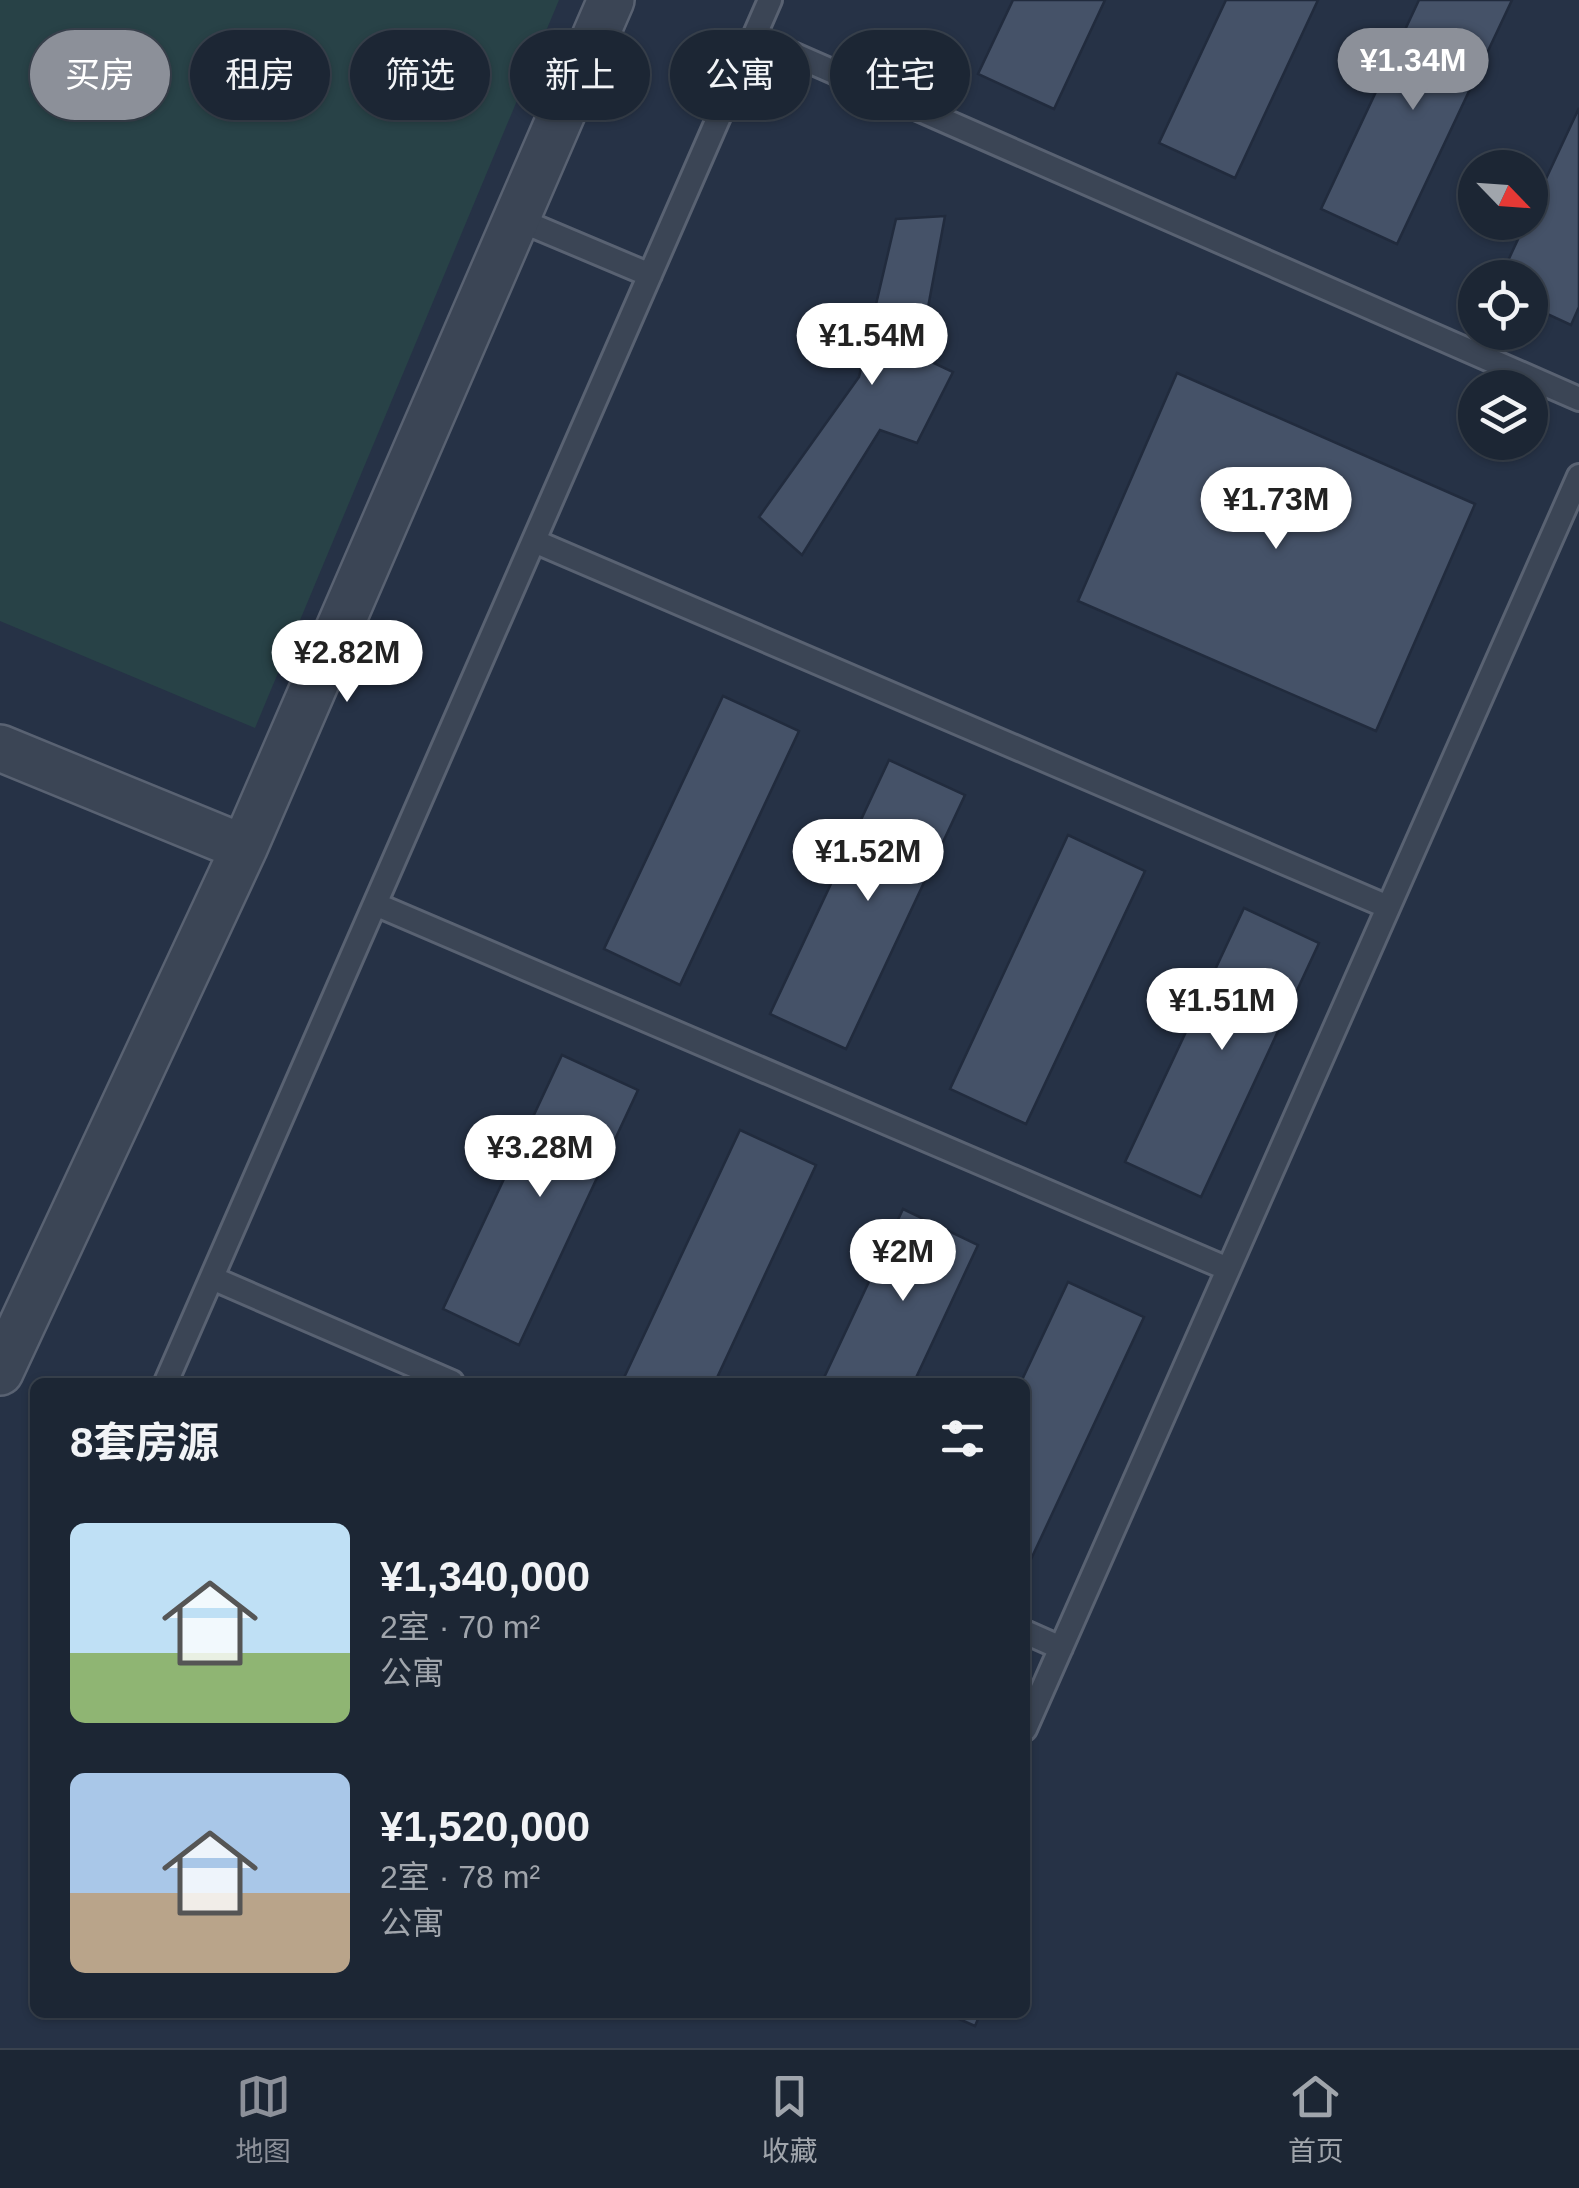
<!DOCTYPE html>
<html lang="zh">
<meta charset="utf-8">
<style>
body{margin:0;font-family:Arial,"Noto Sans SC",sans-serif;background:#293240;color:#f1f3f6;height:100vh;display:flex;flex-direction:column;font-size:38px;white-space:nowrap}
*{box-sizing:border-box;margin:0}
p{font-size:32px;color:#a0a5ac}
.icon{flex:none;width:55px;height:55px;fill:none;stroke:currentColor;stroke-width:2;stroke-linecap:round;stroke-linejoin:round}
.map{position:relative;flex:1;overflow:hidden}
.side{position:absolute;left:30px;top:1378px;width:1000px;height:640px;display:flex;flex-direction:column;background:#1c2634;border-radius:15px;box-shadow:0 2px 8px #0004,0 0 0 2px #3a434f}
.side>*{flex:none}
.banner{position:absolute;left:30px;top:30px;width:1000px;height:90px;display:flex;gap:20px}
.needle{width:65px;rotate:115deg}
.controls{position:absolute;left:1458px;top:150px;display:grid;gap:20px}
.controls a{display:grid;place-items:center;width:90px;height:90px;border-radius:50%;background:#1c2634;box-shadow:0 2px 8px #0004,0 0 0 2px #3a434f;font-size:50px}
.price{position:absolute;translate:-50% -85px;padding:0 22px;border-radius:35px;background:#fff;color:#222;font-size:32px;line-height:65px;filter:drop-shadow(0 2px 5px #0008)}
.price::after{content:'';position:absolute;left:50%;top:60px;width:30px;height:22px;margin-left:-15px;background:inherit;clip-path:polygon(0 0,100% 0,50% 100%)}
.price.current{background:#8c9099;color:#fff}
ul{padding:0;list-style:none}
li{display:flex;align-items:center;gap:30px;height:250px;padding:0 40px}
li span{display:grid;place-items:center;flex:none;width:280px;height:200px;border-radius:15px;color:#555}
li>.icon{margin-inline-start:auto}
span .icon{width:120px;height:120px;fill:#fffc;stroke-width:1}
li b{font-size:42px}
h2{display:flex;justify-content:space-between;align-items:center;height:120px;padding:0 40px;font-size:42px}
.chip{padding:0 35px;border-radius:45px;background:#1c2634;box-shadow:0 2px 8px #0004,0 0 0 2px #3a434f;font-size:35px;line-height:90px}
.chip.current{background:#8c9099;color:#fff}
.tab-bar{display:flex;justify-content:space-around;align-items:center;height:140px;border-top:2px solid #3a434f;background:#1c2634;font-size:28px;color:#a0a5ac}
.tab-bar a{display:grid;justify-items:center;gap:5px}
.tab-bar .current{color:#8c9099}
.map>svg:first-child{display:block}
</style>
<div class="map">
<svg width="1579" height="2048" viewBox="0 0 1579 2048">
<rect width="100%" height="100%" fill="#263246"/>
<!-- green -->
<path fill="#284247" d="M 0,0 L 559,0 L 255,728 L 0,621 Z"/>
<!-- building -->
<path fill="#455268" stroke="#212b3d" stroke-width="2.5" d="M 1013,0 L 1105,0 L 1054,109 L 978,74 Z
M 1226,0 L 1318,0 L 1235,178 L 1159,143 Z
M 1419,0 L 1512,0 L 1397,244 L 1321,209 Z
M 1579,108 L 1579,307 L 1571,325 L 1530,306 L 1530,278 L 1500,278 L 1526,222 L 1530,222 L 1530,213 Z
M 945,216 L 919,356 L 953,372 L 917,443 L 880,430 L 802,555 L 759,517 L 859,377 L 896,219 Z
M 1177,373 L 1475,504 L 1376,731 L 1078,601 Z
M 723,696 L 799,731 L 680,985 L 604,949 Z
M 889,760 L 965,795 L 846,1049 L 770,1014 Z
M 1068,835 L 1145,871 L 1026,1124 L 950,1089 Z
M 1244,908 L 1319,943 L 1201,1197 L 1125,1162 Z
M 562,1055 L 638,1090 L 519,1345 L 443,1309 Z
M 740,1130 L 816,1165 L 715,1382 L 622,1382 Z
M 903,1209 L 978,1245 L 914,1382 L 822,1382 Z
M 1068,1282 L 1144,1317 L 1025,1572 L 1025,1382 L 1021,1382 Z
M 943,2012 L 981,2012 L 975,2026 Z"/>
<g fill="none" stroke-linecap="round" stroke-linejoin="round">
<defs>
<path id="lane" d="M 754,37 L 1579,399
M 517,219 L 650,275
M 534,541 L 1388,907
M 375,904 L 1228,1269
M 212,1278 L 452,1382
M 166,1382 L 770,0
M 1025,1632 L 1061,1648
M 1025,1729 L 1579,476"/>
<path id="street" d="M 0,748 L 244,848
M 0,1372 L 244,848 L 611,0"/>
</defs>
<!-- lane casing -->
<use href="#lane" stroke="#596272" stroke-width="28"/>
<!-- street casing -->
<use href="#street" stroke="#596272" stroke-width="50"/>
<!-- lane -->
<use href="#lane" stroke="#3b4555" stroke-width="22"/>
<!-- street -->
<use href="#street" stroke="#3b4555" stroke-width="45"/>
</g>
</svg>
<div class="controls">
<a><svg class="needle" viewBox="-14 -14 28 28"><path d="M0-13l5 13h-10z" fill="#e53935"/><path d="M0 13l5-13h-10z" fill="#a0a5ac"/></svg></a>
<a><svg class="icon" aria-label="locate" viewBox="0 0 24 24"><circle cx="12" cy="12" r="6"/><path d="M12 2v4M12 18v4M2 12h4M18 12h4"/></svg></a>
<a><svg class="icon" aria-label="layers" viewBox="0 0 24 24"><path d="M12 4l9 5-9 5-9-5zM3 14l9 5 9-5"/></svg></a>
</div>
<b class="price current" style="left:1413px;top:113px">¥1.34M</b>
<b class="price" style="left:872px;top:388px">¥1.54M</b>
<b class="price" style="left:1276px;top:552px">¥1.73M</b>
<b class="price" style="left:347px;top:705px">¥2.82M</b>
<b class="price" style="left:868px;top:904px">¥1.52M</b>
<b class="price" style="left:1222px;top:1053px">¥1.51M</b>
<b class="price" style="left:540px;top:1200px">¥3.28M</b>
<b class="price" style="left:903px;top:1304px">¥2M</b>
<div class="banner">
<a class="chip current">买房</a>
<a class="chip">租房</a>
<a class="chip">筛选</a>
<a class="chip">新上</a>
<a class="chip">公寓</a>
<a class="chip">住宅</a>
</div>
<section class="side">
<h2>8套房源<svg class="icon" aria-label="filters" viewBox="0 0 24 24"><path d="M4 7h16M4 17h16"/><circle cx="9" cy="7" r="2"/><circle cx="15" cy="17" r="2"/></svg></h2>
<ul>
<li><span style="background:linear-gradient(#bfe0f5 65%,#8fb573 0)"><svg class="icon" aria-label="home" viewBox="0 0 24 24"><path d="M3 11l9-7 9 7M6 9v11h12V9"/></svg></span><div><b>¥1,340,000</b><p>2室 · 70 m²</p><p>公寓</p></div></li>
<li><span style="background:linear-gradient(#a9c7e8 60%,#b9a48a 0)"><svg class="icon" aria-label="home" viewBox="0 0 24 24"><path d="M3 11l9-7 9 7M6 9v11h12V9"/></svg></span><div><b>¥1,520,000</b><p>2室 · 78 m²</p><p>公寓</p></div></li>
</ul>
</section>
</div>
<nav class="tab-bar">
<a class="current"><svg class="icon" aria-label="map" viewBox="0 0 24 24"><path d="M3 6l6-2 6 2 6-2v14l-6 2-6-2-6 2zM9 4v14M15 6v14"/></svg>地图</a>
<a><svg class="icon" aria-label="saved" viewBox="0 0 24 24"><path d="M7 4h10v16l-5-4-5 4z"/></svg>收藏</a>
<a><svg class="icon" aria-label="home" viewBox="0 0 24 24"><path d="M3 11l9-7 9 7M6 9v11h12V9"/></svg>首页</a>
</nav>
